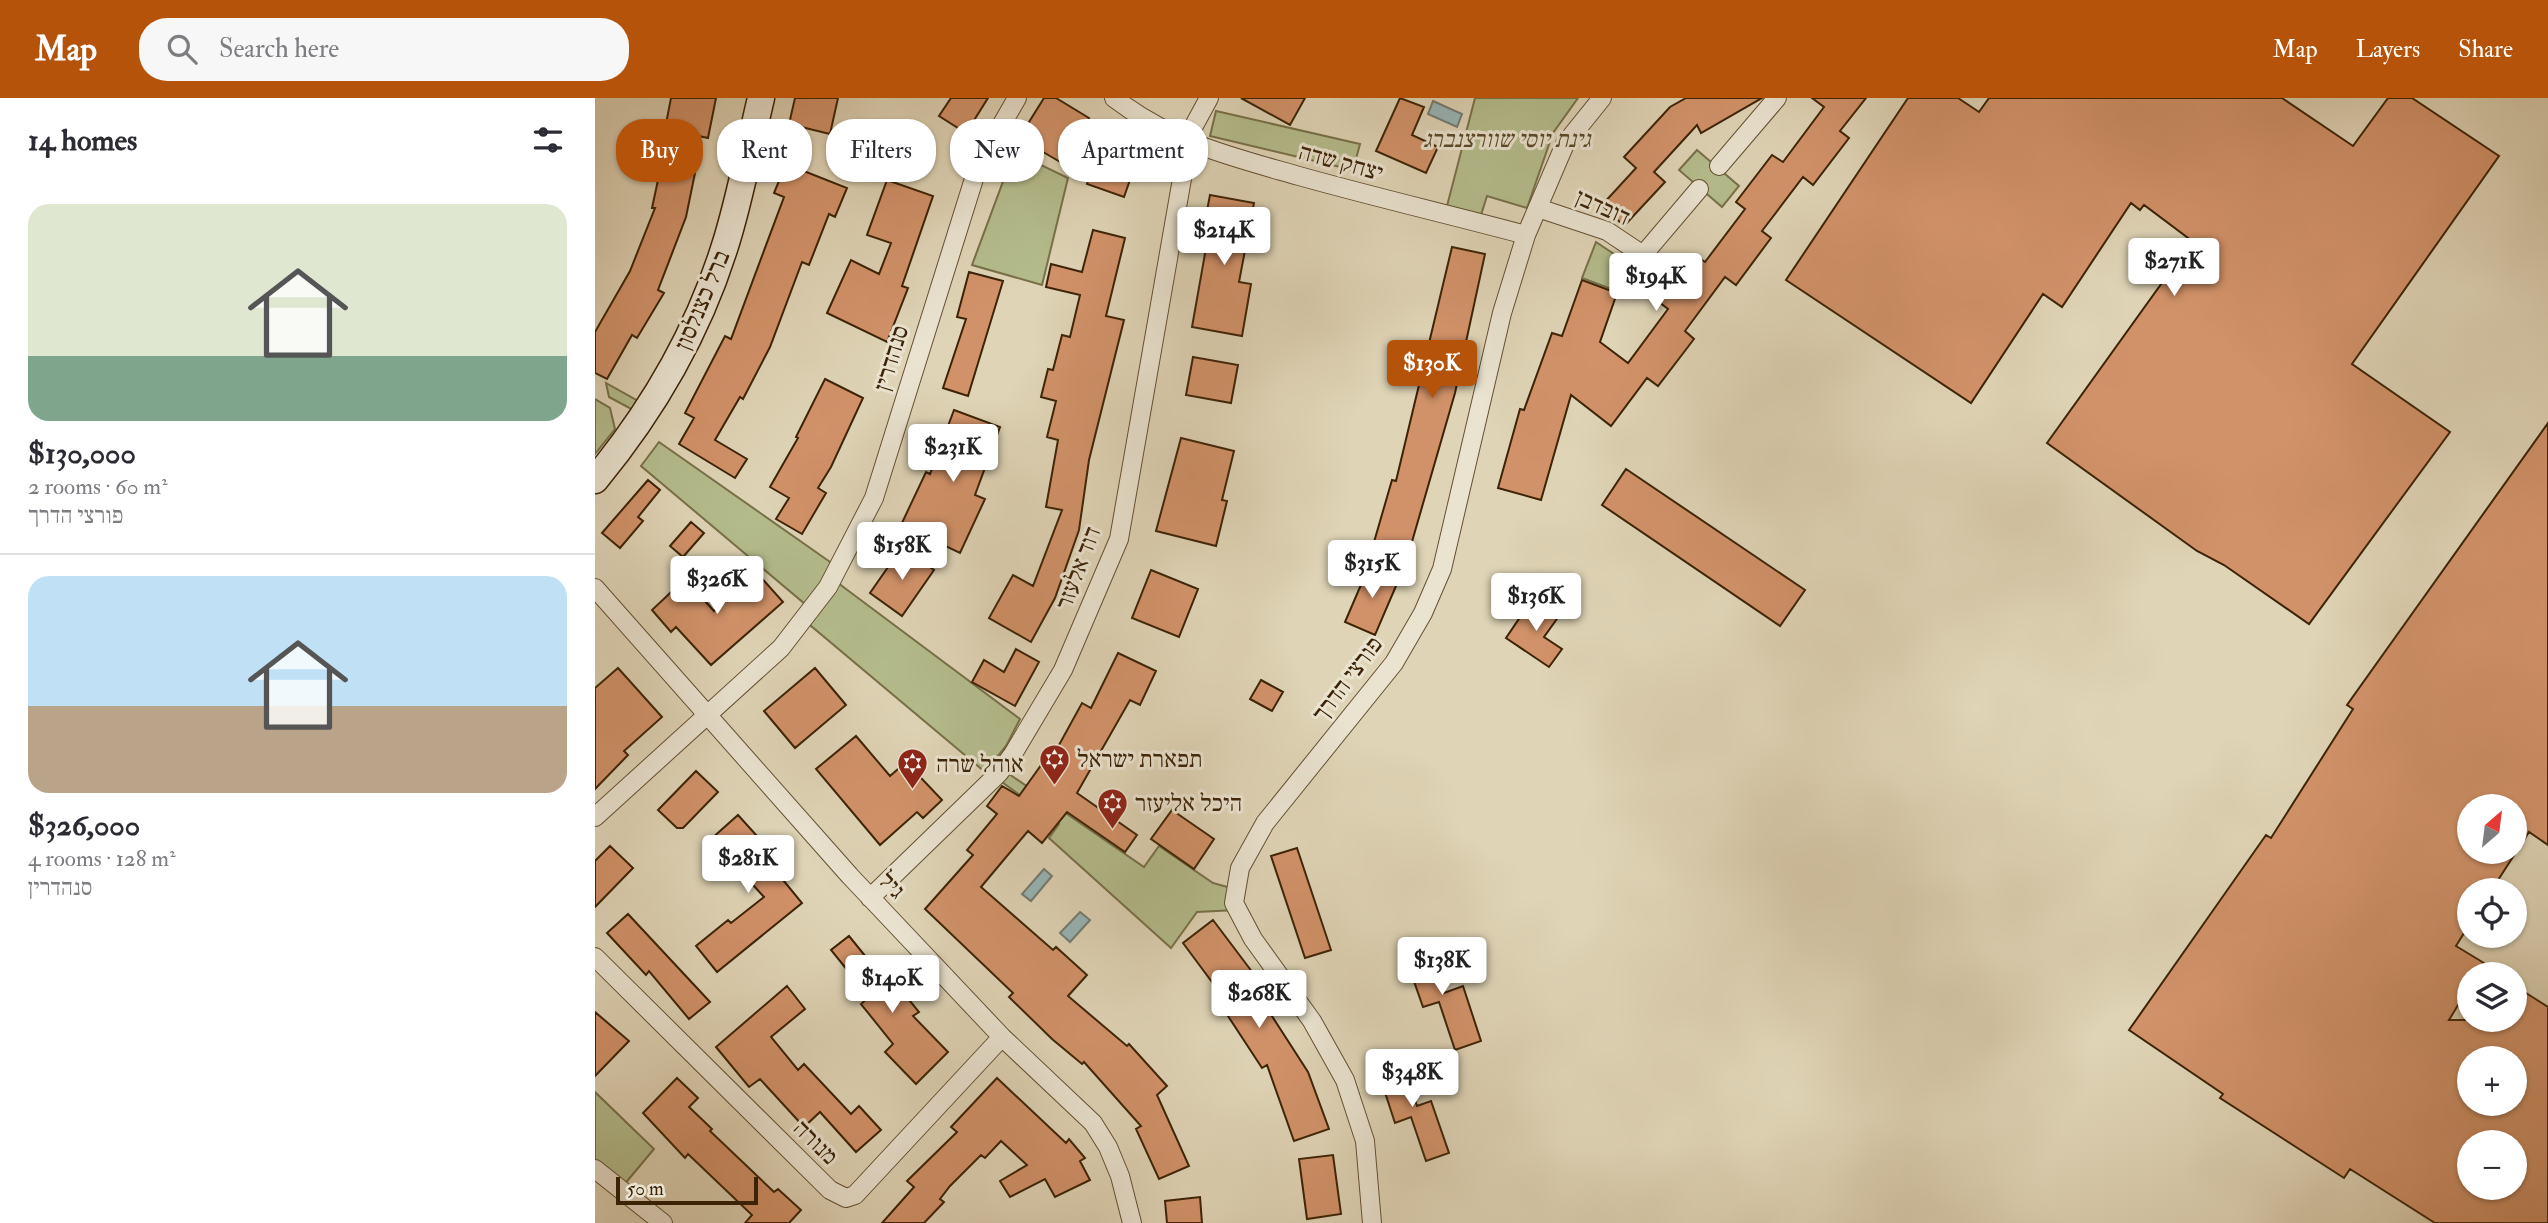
<!DOCTYPE html>
<meta charset="utf-8">
<style>
body{margin:0;font-family:"IM FELL Double Pica","Frank Ruhl Libre",serif;background:#f7f7f7;color:#2b2b33;height:100vh;display:flex;flex-direction:column;font-size:26px;white-space:nowrap}
*{box-sizing:border-box;margin:0}
p{font-size:23px;color:#7c7c81}
.icon{flex:none;width:38px;height:38px;fill:none;stroke:currentColor;stroke-width:2;stroke-linecap:round;stroke-linejoin:round}
.map{position:relative;flex:1;overflow:hidden}
.side{display:flex;flex-direction:column;background:#fff;width:595px}
.side>*{flex:none}
.top-card{position:absolute;left:21px;top:21px;width:665px;height:63px;display:flex;gap:14px}
.needle{width:46px;rotate:28deg}
.fabs{position:absolute;left:1862px;top:696px;display:grid;gap:14px}
.fabs a{display:grid;place-items:center;width:70px;height:70px;border-radius:50%;background:#fff;box-shadow:0 2px 5px #0004;font-size:35px}
.scale{position:absolute;left:21px;bottom:18px;width:142px;box-sizing:border-box;padding-left:7px;border:4px solid #3c2306;border-top:0;font-size:19px;line-height:24px;white-space:nowrap;color:#3c2306;-webkit-text-stroke:5px #eae3d0;paint-order:stroke}
.price{position:absolute;translate:-50% -60px;padding:0 16px;border-radius:7px;background:#fff;color:#222;font-size:23px;line-height:46px;filter:drop-shadow(0 2px 4px #0008)}
.price::after{content:'';position:absolute;left:50%;top:42px;width:21px;height:16px;margin-left:-10px;background:inherit;clip-path:polygon(0 0,100% 0,50% 100%)}
.price.selected{background:#b45309;color:#fff}
ul{padding:0;list-style:none}
li{display:grid;align-content:center;gap:14px;height:371px;padding:0 28px}
li+li{border-top:2px solid #e1e1e2}
li span{display:grid;place-items:center;height:217px;border-radius:21px;color:#555}
li>.icon{margin-inline-start:auto}
span .icon{width:126px;height:126px;fill:#fffc;stroke-width:1}
li b{font-size:30px}
h2{display:flex;justify-content:space-between;align-items:center;height:84px;padding:0 28px;font-size:30px}
.pill{padding:0 24px;border-radius:28px;background:#fff;box-shadow:0 2px 5px #0004;font-size:24px;line-height:63px}
.pill.selected{background:#b45309;color:#fff}
header{display:flex;align-items:center;gap:42px;box-sizing:border-box;height:98px;padding:0 35px;background:#b45309;color:#fff}
header strong{font-size:33px}
nav{display:flex;gap:38px;margin-inline-start:auto;font-size:24px}
.search{width:490px;height:63px;background:#f7f7f7;display:flex;align-items:center;gap:18px;box-sizing:border-box;padding:0 24px;border-radius:28px;color:#7c7c81;font-size:26px}
main{display:flex;flex:1;min-height:0}
.map>svg:first-child{display:block}
</style>
<header>
<strong>Map</strong>
<div class="search"><svg class="icon" aria-label="search" viewBox="0 0 24 24"><circle cx="10" cy="10" r="6"/><path d="M15 15l6 6"/></svg>Search here</div>
<nav><a>Map</a><a>Layers</a><a>Share</a></nav>
</header>
<main>
<section class="side">
<h2>14 homes<svg class="icon" aria-label="filters" viewBox="0 0 24 24"><path d="M4 7h16M4 17h16"/><circle cx="9" cy="7" r="2"/><circle cx="15" cy="17" r="2"/></svg></h2>
<ul>
<li><span style="background:linear-gradient(#dfe7d0 70%,#7fa58c 0)"><svg class="icon" aria-label="home" viewBox="0 0 24 24"><path d="M3 11l9-7 9 7M6 9v11h12V9"/></svg></span><div><b>$130,000</b><p>2 rooms · 60 m²</p><p>פורצי הדרך</p></div></li>
<li><span style="background:linear-gradient(#bfe0f5 60%,#b9a48a 0)"><svg class="icon" aria-label="home" viewBox="0 0 24 24"><path d="M3 11l9-7 9 7M6 9v11h12V9"/></svg></span><div><b>$326,000</b><p>4 rooms · 128 m²</p><p>סנהדרין</p></div></li>
</ul>
</section>
<div class="map">
<svg width="1953" height="1125" viewBox="0 0 1953 1125">
<rect width="100%" height="100%" fill="#dfd4b6"/>
<filter id="stains"><feTurbulence type="fractalNoise" baseFrequency=".00286" numOctaves="4"/><feColorMatrix values="0 0 0 0 .2 0 0 0 0 .09 0 0 0 0 .02 0 0 0 .5 -.17"/></filter>
<radialGradient id="worn" r=".72"><stop offset=".6" stop-color="#630" stop-opacity="0"/><stop offset="1" stop-color="#630" stop-opacity=".3"/></radialGradient>
<!-- green -->
<path fill="#b4bc8c" stroke="#787049" stroke-width="2" d="M 880,0 L 983,0 L 958,35 L 932,110 L 892,98 L 886,117 L 852,108 Z
M 621,13 L 765,46 L 758,72 L 615,38 Z
M 1102,52 L 1144,88 L 1127,109 L 1084,72 Z
M 419,54 L 473,80 L 447,187 L 377,167 Z
M 1001,144 L 1046,174 L 1035,198 L 987,180 Z
M 11,285 L 43,303 L 38,312 L 14,299 Z
M 0,301 L 15,310 L 20,331 L 0,356 Z
M 64,344 L 238,466 L 233,477 L 251,491 L 425,621 L 411,648 L 390,674 L 209,522 L 217,512 L 46,368 Z
M 414,676 L 549,769 L 564,748 L 618,785 L 640,791 L 641,812 L 602,814 L 576,850 L 454,740 L 464,726 L 407,684 Z
M 0,994 L 59,1051 L 28,1088 L 0,1065 Z"/>
<!-- water -->
<path fill="#97b6b8" stroke="#737b71" stroke-width="2" d="M 838,3 L 867,16 L 862,29 L 833,16 Z
M 449,771 L 457,778 L 436,803 L 427,796 Z
M 485,814 L 495,822 L 475,844 L 465,835 Z"/>
<!-- building -->
<path fill="#d29269" stroke="#3c2306" stroke-width="2" fill-rule="evenodd" d="M 76,0 L 121,0 L 113,40 L 70,31 Z
M 200,0 L 243,0 L 235,36 L 194,26 Z
M 356,0 L 393,0 L 371,35 L 344,18 Z
M 449,0 L 461,0 L 494,20 L 467,65 L 424,40 Z
M 646,0 L 710,0 L 695,27 Z
M 805,0 L 829,9 L 817,37 L 843,49 L 831,75 L 781,53 Z
M 1091,0 L 1167,0 L 1106,35 L 1102,27 L 1059,74 L 1070,84 L 1029,128 L 1007,107 L 1041,70 L 1029,59 L 1075,9 Z
M 1217,0 L 1271,0 L 1245,33 L 1254,40 L 1218,87 L 1208,79 L 1167,133 L 1176,140 L 1141,187 L 1130,179 L 1090,233 L 1099,241 L 1063,288 L 1052,280 L 1016,328 L 976,297 L 946,402 L 903,390 L 925,311 L 929,312 L 957,235 L 967,238 L 987,182 L 1022,195 L 1005,244 L 1033,265 L 1073,211 L 1064,204 L 1100,157 L 1110,164 L 1150,111 L 1141,104 L 1177,57 L 1188,64 L 1229,9 Z
M 1313,0 L 1363,0 L 1384,14 L 1394,0 L 1687,0 L 1758,48 L 1793,0 L 1817,0 L 1904,58 L 1757,266 L 1855,334 L 1714,526 L 1629,467 L 1602,453 L 1452,345 L 1597,143 L 1549,107 L 1545,112 L 1536,105 L 1467,209 L 1448,196 L 1376,305 L 1191,182 Z
M 506,43 L 544,56 L 529,99 L 492,86 Z
M 191,66 L 252,90 L 240,119 L 234,116 L 214,167 L 207,164 L 175,249 L 148,301 L 145,299 L 120,342 L 152,361 L 140,380 L 84,346 L 99,320 L 90,315 L 130,238 L 136,241 L 189,99 L 179,95 Z
M 66,68 L 100,75 L 91,119 L 63,192 L 69,195 L 42,240 L 37,237 L 12,281 L 0,275 L 0,234 L 35,173 L 60,110 L 57,110 Z
M 292,82 L 338,98 L 307,188 L 313,190 L 292,244 L 232,215 L 256,162 L 284,176 L 296,145 L 272,137 Z
M 615,97 L 659,105 L 644,184 L 656,186 L 647,238 L 597,229 L 611,150 L 605,149 Z
M 498,132 L 530,140 L 511,218 L 529,222 L 494,362 L 484,432 L 460,500 L 436,544 L 394,520 L 418,477 L 438,488 L 467,412 L 451,409 L 463,342 L 452,339 L 461,303 L 446,299 L 453,271 L 458,272 L 467,237 L 475,239 L 485,197 L 451,189 L 456,166 L 487,174 Z
M 857,149 L 890,156 L 860,295 L 814,454 L 779,444 L 797,382 L 801,383 Z
M 374,174 L 408,183 L 373,298 L 348,290 L 371,221 L 362,219 Z
M 598,259 L 643,267 L 636,305 L 591,297 Z
M 230,281 L 268,300 L 236,369 L 223,390 L 231,395 L 207,436 L 181,421 L 194,400 L 175,389 L 203,340 L 201,339 Z
M 359,312 L 405,329 L 380,397 L 390,401 L 365,455 L 306,427 L 331,374 L 335,376 Z
M 1953,325 L 1953,747 L 1934,734 L 1896,793 L 1874,793 L 1874,827 L 1861,848 L 1889,865 L 1882,877 L 1874,877 L 1874,889 L 1854,922 L 1920,922 L 1920,888 L 1953,909 L 1953,1125 L 1840,1125 L 1755,1071 L 1749,1080 L 1625,1000 L 1628,996 L 1534,932 L 1671,737 L 1676,740 L 1758,611 L 1752,607 ZM 1874,709 L 1920,709 L 1920,754 L 1874,754 ZM 1874,961 L 1920,961 L 1920,1006 L 1874,1006 ZM 1874,1045 L 1920,1045 L 1920,1090 L 1874,1090 Z
M 586,340 L 639,353 L 627,402 L 632,403 L 621,448 L 561,433 Z
M 1031,371 L 1210,492 L 1185,528 L 1007,407 Z
M 53,382 L 65,392 L 43,419 L 48,423 L 25,450 L 7,435 Z
M 96,424 L 109,435 L 88,459 L 75,448 Z
M 307,449 L 339,472 L 307,518 L 275,495 Z
M 774,468 L 804,481 L 780,537 L 750,524 Z
M 556,472 L 603,491 L 584,539 L 537,520 Z
M 162,475 L 188,504 L 116,567 L 81,529 L 76,534 L 57,512 L 90,481 L 119,513 Z
M 938,500 L 964,518 L 949,539 L 967,551 L 954,569 L 911,540 Z
M 421,551 L 444,564 L 420,608 L 377,584 L 389,562 L 409,574 Z
M 523,555 L 561,573 L 545,607 L 535,602 L 482,695 L 542,737 L 530,754 L 472,714 L 447,745 L 433,733 L 386,789 L 458,852 L 461,849 L 492,877 L 473,898 L 532,948 L 534,946 L 572,988 L 562,997 L 594,1068 L 564,1081 L 541,1031 L 546,1028 L 489,964 L 487,966 L 457,941 L 414,899 L 418,895 L 330,811 L 378,757 L 372,752 L 402,716 L 392,708 L 407,688 L 424,698 L 449,663 L 453,667 L 487,605 L 496,610 Z
M 23,570 L 67,619 L 29,653 L 33,657 L 0,691 L 0,590 Z
M 220,570 L 251,607 L 200,650 L 169,613 Z
M 666,582 L 688,594 L 677,613 L 655,601 Z
M 261,638 L 295,678 L 311,664 L 347,702 L 328,720 L 322,714 L 285,747 L 221,671 Z
M 101,673 L 123,694 L 88,730 L 82,730 L 63,712 Z
M 577,712 L 619,741 L 599,771 L 556,741 Z
M 143,717 L 182,760 L 175,766 L 207,805 L 122,874 L 101,848 L 133,822 L 136,825 L 169,799 L 116,741 Z
M 15,748 L 38,770 L 0,809 L 0,763 Z
M 702,750 L 736,852 L 710,860 L 676,758 Z
M 33,816 L 115,904 L 94,921 L 54,873 L 51,877 L 12,835 Z
M 618,822 L 661,879 L 655,884 L 713,974 L 734,1031 L 699,1043 L 672,967 L 667,970 L 631,915 L 637,911 L 588,845 Z
M 254,838 L 292,885 L 297,881 L 324,914 L 318,918 L 353,954 L 321,986 L 290,954 L 298,946 L 266,906 L 274,899 L 236,852 Z
M 831,844 L 849,895 L 868,888 L 886,943 L 860,952 L 844,904 L 828,909 L 808,852 Z
M 192,888 L 210,911 L 176,939 L 203,972 L 209,966 L 256,1016 L 264,1008 L 286,1032 L 261,1054 L 225,1014 L 209,1029 L 165,981 L 154,989 L 121,949 Z
M 0,914 L 34,943 L 0,978 Z
M 805,959 L 822,1008 L 836,1003 L 854,1055 L 831,1063 L 816,1019 L 800,1025 L 781,967 Z
M 82,980 L 103,1000 L 94,1009 L 117,1031 L 115,1033 L 179,1094 L 183,1091 L 206,1112 L 194,1125 L 150,1125 L 157,1117 L 93,1056 L 90,1060 L 48,1015 Z
M 402,980 L 471,1045 L 474,1041 L 490,1060 L 485,1063 L 495,1082 L 460,1099 L 450,1081 L 415,1099 L 405,1083 L 432,1067 L 406,1043 L 390,1060 L 386,1057 L 355,1088 L 345,1101 L 349,1104 L 329,1125 L 287,1125 L 319,1089 L 312,1083 L 362,1034 L 356,1029 Z
M 738,1057 L 746,1116 L 712,1121 L 704,1061 Z
M 605,1099 L 607,1125 L 572,1125 L 570,1103 Z"/>
<g fill="none" stroke-linecap="round" stroke-linejoin="round">
<defs>
<path id="street" d="M 519,0 C 578,45 634,58 704,78 C 779,99 856,117 931,137
M 1124,68 L 1182,0
M 943,110 L 1012,133 L 1048,157 L 1104,91
M 0,490 L 255,778 L 407,939 L 498,1025 L 513,1049 L 525,1078 L 537,1125
M 0,719 L 186,550 L 233,489 L 279,400 L 383,68 L 422,0
M 275,800 L 404,675 L 418,656 L 468,572 L 524,441 L 595,35 L 614,0
M 0,859 L 235,1092 L 251,1100 L 260,1097 L 407,939
M 0,1071 L 68,1125
M 777,1125 L 770,1043 L 750,982 L 717,923 L 658,841 L 639,805 L 645,770 L 670,725 L 799,565 L 828,515 L 847,471 L 907,215 L 931,137 L 970,46 L 1007,0"/>
<path id="secondary" d="M 0,382 C 57,313 102,236 129,151 C 145,102 154,50 166,0"/>
</defs>
<!-- street casing -->
<use href="#street" stroke="#654f32" stroke-width="20"/>
<!-- secondary casing -->
<use href="#secondary" stroke="#3c2306" stroke-width="29"/>
<!-- street -->
<use href="#street" stroke="#eae3d0" stroke-width="18"/>
<!-- secondary -->
<use href="#secondary" stroke="#eae3d0" stroke-width="26"/>
</g>
<!-- icons -->
<defs>
<symbol id="synagogue-pin" viewBox="-11 -11 22 30"><path d="M0 17L-7.5 6A9.5 9.5 0 1 1 7.5 6Z" fill="#8f2418" stroke="#eae3d0"/><path d="M0-6.5L5.6 3.2H-5.6ZM0 6.5L5.6-3.2H-5.6Z" fill="#fff"/></symbol>
</defs>
<g fill-rule="evenodd">
<use href="#synagogue-pin" x="442" y="644" width="35" height="47"/>
<use href="#synagogue-pin" x="300" y="648" width="35" height="47"/>
<use href="#synagogue-pin" x="500" y="688" width="35" height="47"/>
</g>
<g text-anchor="middle" stroke-width="6" stroke-linejoin="round" paint-order="stroke">
<!-- park labels -->
<g font-size="24" font-style="italic" fill="#5a4928" stroke="#eae3d0">
<text x="912" y="49">גינת יוסי שוורצנברג</text>
</g>
<!-- street labels -->
<g font-size="24" fill="#3c2306" stroke="#eae3d0">
<text transform="translate(746 64) rotate(15)" y="8">יצחק שדה</text>
<text transform="translate(1008 109) rotate(24)" y="8">דובדבן</text>
<text transform="translate(107 202) rotate(-67)" y="8">ברל כצנלסון</text>
<text transform="translate(296 260) rotate(-73)" y="8">סנהדרין</text>
<text transform="translate(483 470) rotate(-69)" y="8">דוד אלעזר</text>
<text transform="translate(752 581) rotate(-53)" y="8">פורצי הדרך</text>
<text transform="translate(297 787) rotate(46)" y="8">גיל</text>
<text transform="translate(221 1044) rotate(45)" y="8">מנורה</text>
</g>
<!-- poi labels -->
<g font-size="24" fill="#3c2306" stroke="#eae3d0" text-anchor="start">
<text x="482" y="669">תפארת ישראל</text>
<text x="341" y="674">אוהל שרה</text>
<text x="540" y="713">היכל אליעזר</text>
</g>
</g>
<rect width="100%" height="100%" filter="url(#stains)"/>
<rect width="100%" height="100%" fill="url(#worn)"/>
</svg>
<div class="fabs">
<a><svg class="needle" viewBox="-14 -14 28 28"><path d="M0-13l5 13h-10z" fill="#e53935"/><path d="M0 13l5-13h-10z" fill="#7c7c81"/></svg></a>
<a><svg class="icon" aria-label="locate" viewBox="0 0 24 24"><circle cx="12" cy="12" r="6"/><path d="M12 2v4M12 18v4M2 12h4M18 12h4"/></svg></a>
<a><svg class="icon" aria-label="layers" viewBox="0 0 24 24"><path d="M12 4l9 5-9 5-9-5zM3 14l9 5 9-5"/></svg></a>
<a>+</a>
<a>−</a>
</div>
<div class="scale">50 m</div>
<b class="price" style="left:629px;top:169px">$214K</b>
<b class="price" style="left:1579px;top:200px">$271K</b>
<b class="price" style="left:1061px;top:215px">$194K</b>
<b class="price selected" style="left:837px;top:302px">$130K</b>
<b class="price" style="left:358px;top:386px">$231K</b>
<b class="price" style="left:307px;top:484px">$158K</b>
<b class="price" style="left:777px;top:502px">$315K</b>
<b class="price" style="left:122px;top:518px">$326K</b>
<b class="price" style="left:941px;top:535px">$136K</b>
<b class="price" style="left:153px;top:797px">$281K</b>
<b class="price" style="left:847px;top:899px">$138K</b>
<b class="price" style="left:297px;top:917px">$140K</b>
<b class="price" style="left:664px;top:932px">$268K</b>
<b class="price" style="left:817px;top:1011px">$348K</b>
<div class="top-card">
<a class="pill selected">Buy</a>
<a class="pill">Rent</a>
<a class="pill">Filters</a>
<a class="pill">New</a>
<a class="pill">Apartment</a>
</div>
</div>
</main>
